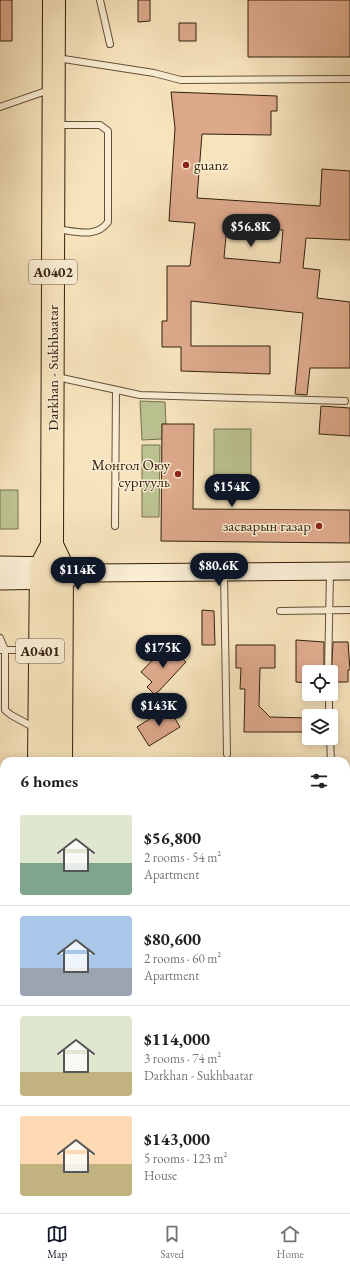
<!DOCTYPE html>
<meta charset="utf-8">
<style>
body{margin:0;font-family:"EB Garamond",serif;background:#f6f6f6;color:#202124;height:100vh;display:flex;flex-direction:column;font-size:15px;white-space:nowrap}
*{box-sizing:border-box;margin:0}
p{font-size:13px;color:#757577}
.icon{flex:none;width:22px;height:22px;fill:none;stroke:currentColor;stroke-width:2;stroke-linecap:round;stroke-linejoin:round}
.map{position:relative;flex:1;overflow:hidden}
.drawer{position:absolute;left:0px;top:757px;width:350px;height:456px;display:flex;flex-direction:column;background:#fff;border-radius:12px 12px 0 0;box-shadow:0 2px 10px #0003}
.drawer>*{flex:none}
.controls{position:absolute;left:302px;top:665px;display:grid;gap:8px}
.controls a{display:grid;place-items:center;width:36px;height:36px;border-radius:4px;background:#fff;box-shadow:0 2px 10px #0003;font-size:20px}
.price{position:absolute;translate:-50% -34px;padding:0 9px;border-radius:14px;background:#111827;color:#fff;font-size:13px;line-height:26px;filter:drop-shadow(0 1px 2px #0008)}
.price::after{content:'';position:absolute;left:50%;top:24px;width:12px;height:9px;margin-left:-6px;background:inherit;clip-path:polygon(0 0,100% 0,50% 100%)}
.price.current{background:#222;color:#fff}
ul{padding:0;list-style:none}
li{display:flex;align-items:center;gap:12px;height:100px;padding:0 20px}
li+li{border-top:1px solid #e0e0e0}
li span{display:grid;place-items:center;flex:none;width:112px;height:80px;border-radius:4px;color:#555}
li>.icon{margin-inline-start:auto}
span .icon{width:48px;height:48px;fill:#fffc;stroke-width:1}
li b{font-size:17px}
h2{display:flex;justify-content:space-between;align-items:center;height:48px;padding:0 20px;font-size:17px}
.dock{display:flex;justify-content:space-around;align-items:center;height:56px;border-top:1px solid #e0e0e0;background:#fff;font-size:11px;color:#757577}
.dock a{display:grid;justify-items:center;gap:2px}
.dock .current{color:#111827}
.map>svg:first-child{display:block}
</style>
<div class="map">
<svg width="350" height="1213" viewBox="0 0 350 1213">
<rect width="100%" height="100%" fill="#f7e4bd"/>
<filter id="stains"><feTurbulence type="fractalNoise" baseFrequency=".005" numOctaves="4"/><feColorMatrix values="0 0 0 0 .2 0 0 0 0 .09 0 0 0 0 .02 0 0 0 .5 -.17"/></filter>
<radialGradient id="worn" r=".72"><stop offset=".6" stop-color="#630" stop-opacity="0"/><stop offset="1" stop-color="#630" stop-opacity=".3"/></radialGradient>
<!-- green -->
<path fill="#bcc492" stroke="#787250" d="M 140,401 L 165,402 L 166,424 L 162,424 L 162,439 L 142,440 Z
M 214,429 L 251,429 L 251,491 L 214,491 Z
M 142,445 L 160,445 L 159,517 L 142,517 Z
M 0,490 L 18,490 L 18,529 L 0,529 Z"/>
<!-- building -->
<path fill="#dda98b" stroke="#33200d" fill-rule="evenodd" d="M 0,0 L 12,0 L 12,41 L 0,41 Z
M 138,0 L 150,0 L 150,21 L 138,22 Z
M 248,0 L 350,0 L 350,57 L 248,57 Z
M 179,23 L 196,23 L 196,41 L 179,41 Z
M 171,92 L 277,96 L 277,111 L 271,111 L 271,135 L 202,134 L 197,198 L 320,206 L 322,169 L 350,171 L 350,240 L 306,238 L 303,268 L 320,270 L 317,298 L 350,302 L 350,368 L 310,368 L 307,395 L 295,394 L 303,313 L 191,301 L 191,346 L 270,346 L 270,374 L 181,371 L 181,347 L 162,347 L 162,321 L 167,321 L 167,266 L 190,266 L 195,223 L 169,221 L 175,128 ZM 227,225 L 283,230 L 280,263 L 224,258 Z
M 321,406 L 350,408 L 350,436 L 319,434 Z
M 162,424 L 194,424 L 193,509 L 350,510 L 350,543 L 161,541 Z
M 202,610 L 214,611 L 215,645 L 202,645 Z
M 296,640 L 324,642 L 324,672 L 309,672 L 309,683 L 296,682 Z
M 333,642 L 348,642 L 350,670 L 348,670 L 348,682 L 331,682 Z
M 167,645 L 186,662 L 158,692 L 154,694 L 147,687 L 152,682 L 141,672 Z
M 236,645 L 275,645 L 275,668 L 260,668 L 259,706 L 270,717 L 309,718 L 309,732 L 244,732 L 245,689 L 240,689 L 241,668 L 236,668 Z
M 168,707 L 180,727 L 149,746 L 137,727 Z"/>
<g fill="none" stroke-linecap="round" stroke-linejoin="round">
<defs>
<path id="lane" d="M 100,0 L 110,44
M 57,58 L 154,73 L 181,80 L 350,79
M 0,107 L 49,90
M 56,229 C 74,231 96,239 108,222 L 108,131 L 100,125 L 57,125
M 57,377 L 140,395 L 345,401
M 115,526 L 116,390
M 224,574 L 227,754
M 280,611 L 350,610
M 0,638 L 5,650 L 5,710 L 11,715 L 35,728
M 0,650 L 36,650
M 328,672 L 330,573
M 329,694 L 329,716
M 330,738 L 331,761
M 346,852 L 350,852
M 0,1053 L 4,1052
M 0,1115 L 4,1124
M 124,1213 L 124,1209
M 235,1213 L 235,1209"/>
<path id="street" d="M 0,1174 L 4,1172"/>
<path id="secondary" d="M 0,565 L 54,566
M 0,581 L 62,580 L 87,573 L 350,571"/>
<path id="highway" d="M 54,0 L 52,545 L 62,566 L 61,761
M 39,761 L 41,566 L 52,545
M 37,1209 L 37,1213
M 59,1209 L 59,1213"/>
</defs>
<!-- lane casing -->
<use href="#lane" stroke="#645139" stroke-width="8"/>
<!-- street casing -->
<use href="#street" stroke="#645139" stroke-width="14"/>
<!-- secondary casing -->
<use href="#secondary" stroke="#33200d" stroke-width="19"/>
<!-- highway casing -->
<use href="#highway" stroke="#33200d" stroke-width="24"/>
<!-- lane -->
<use href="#lane" stroke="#faedd4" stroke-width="6"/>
<!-- street -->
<use href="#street" stroke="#faedd4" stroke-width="12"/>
<!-- secondary -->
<use href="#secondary" stroke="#faedd4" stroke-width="17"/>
<!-- highway -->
<use href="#highway" stroke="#f7e4bd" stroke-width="22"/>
</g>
<!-- markers -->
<g fill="#8f2418" stroke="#faedd4" stroke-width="1.5">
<circle cx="186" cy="165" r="4"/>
<circle cx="178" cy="474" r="4"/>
<circle cx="319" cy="526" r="4"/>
</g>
<g text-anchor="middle" stroke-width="3" stroke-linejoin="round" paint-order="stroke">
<!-- shield labels -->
<g fill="#faedd4" stroke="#6f5e49" stroke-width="1">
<rect x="29" y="260" width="48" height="24" rx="3"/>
<rect x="16" y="639" width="48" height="24" rx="3"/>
</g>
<g font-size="14" font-weight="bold" fill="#33200d">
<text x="53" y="277">A0402</text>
<text x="40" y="656">A0401</text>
</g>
<!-- poi labels -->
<g font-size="15" fill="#33200d" stroke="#faedd4" text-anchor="end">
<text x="194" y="170" text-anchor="start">guanz</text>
<text x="170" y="470">Монгол Оюу<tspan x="170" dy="17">сургууль</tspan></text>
<text x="311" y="531">засварын газар</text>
</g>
<!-- street labels -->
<g font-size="15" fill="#33200d" stroke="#faedd4">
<text transform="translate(53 368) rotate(-90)" y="5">Darkhan - Sukhbaatar</text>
</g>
</g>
<rect width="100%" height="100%" filter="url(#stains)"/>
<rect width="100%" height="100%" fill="url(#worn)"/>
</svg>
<div class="controls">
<a><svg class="icon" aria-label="locate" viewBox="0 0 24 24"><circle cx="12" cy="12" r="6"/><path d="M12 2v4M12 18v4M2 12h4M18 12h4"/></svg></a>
<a><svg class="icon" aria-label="layers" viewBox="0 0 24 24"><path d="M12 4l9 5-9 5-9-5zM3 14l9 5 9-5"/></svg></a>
</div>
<b class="price current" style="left:251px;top:248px">$56.8K</b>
<b class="price" style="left:232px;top:508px">$154K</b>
<b class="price" style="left:219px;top:587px">$80.6K</b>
<b class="price" style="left:78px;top:591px">$114K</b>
<b class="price" style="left:163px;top:669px">$175K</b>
<b class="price" style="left:159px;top:727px">$143K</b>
<section class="drawer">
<h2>6 homes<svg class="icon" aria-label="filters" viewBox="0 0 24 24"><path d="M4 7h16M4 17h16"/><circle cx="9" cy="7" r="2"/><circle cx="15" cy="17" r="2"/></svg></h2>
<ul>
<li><span style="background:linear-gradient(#dfe7d0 60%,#7fa58c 0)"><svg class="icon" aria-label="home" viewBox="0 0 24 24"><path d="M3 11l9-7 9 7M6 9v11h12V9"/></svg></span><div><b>$56,800</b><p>2 rooms · 54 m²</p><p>Apartment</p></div></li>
<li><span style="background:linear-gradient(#a9c7e8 65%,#9aa5b1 0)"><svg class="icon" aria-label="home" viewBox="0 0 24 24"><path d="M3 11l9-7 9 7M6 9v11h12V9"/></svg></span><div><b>$80,600</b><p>2 rooms · 60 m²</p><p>Apartment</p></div></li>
<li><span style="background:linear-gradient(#dfe7d0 70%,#c2b280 0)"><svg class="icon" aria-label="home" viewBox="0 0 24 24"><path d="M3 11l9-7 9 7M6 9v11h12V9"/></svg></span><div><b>$114,000</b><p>3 rooms · 74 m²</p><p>Darkhan - Sukhbaatar</p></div></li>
<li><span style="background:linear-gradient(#ffd9b3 60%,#c2b280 0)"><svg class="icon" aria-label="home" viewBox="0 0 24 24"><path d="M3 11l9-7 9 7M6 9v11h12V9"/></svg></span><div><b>$143,000</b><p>5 rooms · 123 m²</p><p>House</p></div></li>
</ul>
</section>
</div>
<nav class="dock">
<a class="current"><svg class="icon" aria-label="map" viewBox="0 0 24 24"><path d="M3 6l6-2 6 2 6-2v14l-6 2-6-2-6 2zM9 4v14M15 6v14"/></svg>Map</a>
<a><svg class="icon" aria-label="saved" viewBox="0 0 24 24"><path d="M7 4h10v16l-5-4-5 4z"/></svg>Saved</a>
<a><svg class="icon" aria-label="home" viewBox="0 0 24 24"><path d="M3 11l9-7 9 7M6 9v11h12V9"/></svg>Home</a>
</nav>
